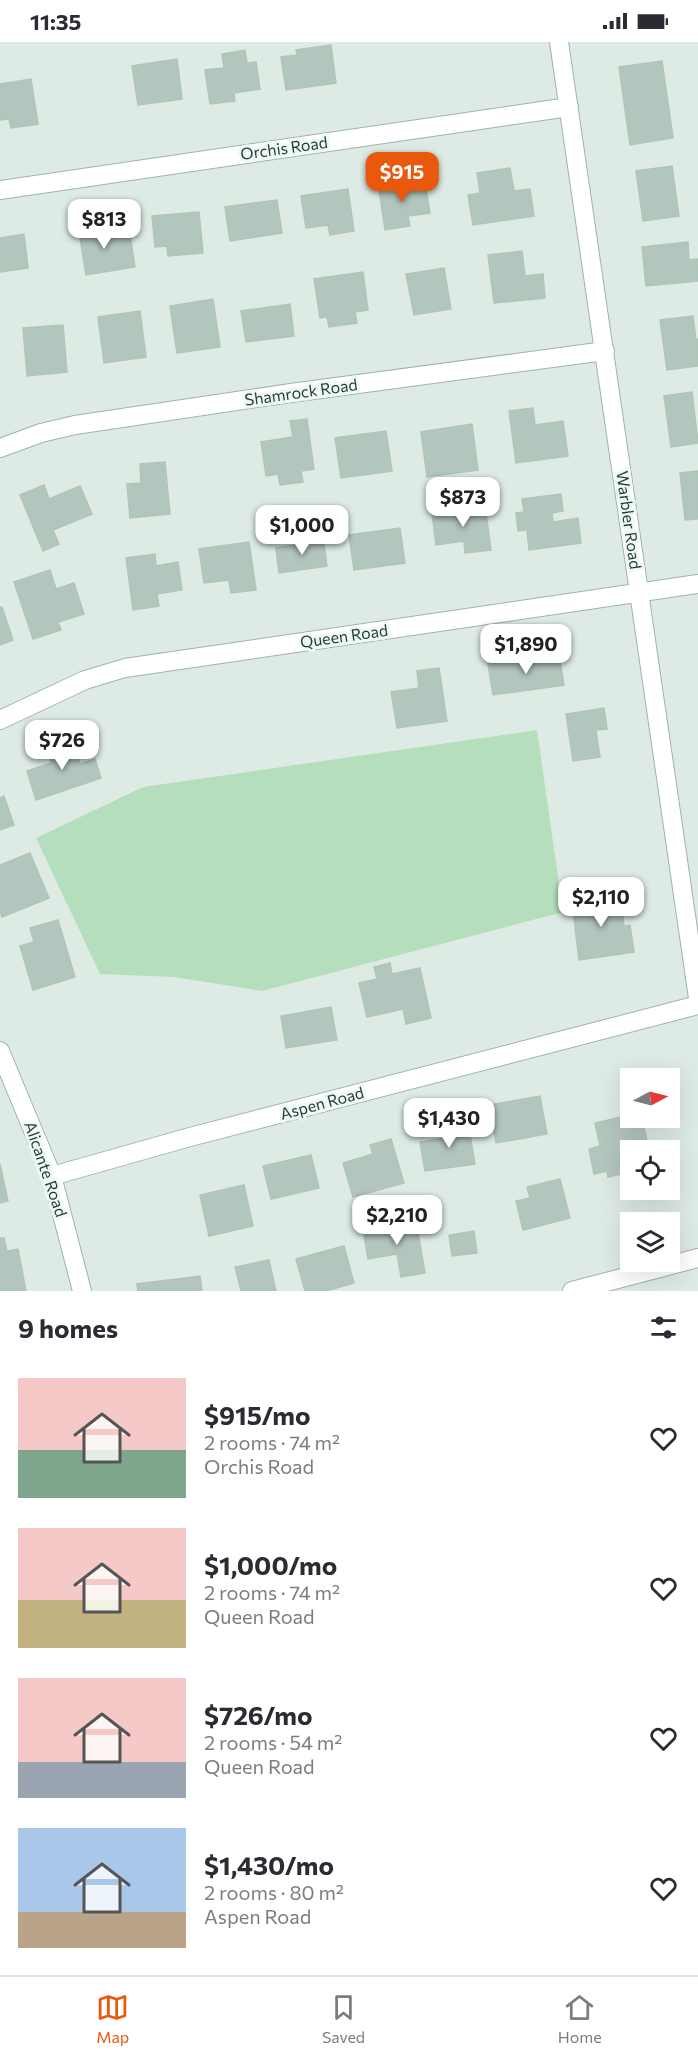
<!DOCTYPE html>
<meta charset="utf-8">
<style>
body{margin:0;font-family:Commissioner,sans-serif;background:#f7f7f7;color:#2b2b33;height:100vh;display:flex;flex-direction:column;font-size:22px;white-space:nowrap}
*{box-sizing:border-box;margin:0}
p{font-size:20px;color:#7c7c81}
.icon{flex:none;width:33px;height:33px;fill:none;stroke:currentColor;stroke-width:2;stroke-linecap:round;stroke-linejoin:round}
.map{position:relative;height:1249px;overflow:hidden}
.panel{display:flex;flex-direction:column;background:#fff;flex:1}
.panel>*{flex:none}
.needle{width:39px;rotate:83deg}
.tools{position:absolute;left:620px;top:1026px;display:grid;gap:12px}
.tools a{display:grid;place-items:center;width:60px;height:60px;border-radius:0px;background:#fff;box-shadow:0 6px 24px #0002;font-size:30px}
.price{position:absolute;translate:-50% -51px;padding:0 14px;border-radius:12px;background:#fff;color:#222;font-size:20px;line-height:39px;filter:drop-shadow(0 2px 3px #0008)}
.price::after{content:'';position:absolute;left:50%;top:36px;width:18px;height:14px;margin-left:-9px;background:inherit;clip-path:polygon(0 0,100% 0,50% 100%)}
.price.current{background:#ea580c;color:#fff}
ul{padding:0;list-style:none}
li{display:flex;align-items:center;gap:18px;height:150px;padding:0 18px}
li span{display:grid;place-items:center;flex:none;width:168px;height:120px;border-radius:0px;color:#555}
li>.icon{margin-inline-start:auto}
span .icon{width:72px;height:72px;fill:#fffc;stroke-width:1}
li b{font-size:26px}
h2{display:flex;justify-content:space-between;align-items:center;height:72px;padding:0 18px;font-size:26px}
.status{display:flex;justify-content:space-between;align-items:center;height:42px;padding:0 30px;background:#fff;direction:ltr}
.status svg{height:16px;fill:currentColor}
.tabs{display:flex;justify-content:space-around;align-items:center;height:84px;border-top:2px solid #e1e1e2;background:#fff;font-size:16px;color:#7c7c81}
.tabs a{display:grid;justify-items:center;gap:3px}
.tabs .current{color:#ea580c}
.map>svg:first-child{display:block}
</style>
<div class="status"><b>11:35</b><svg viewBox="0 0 49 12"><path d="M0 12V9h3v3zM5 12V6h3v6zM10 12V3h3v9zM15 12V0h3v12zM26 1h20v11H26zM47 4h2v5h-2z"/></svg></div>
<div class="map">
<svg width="698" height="1249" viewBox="0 0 698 1249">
<rect width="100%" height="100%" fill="#deebe4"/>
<!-- green -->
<path fill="#b5dfbc" d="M 537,688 L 563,870 L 262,949 L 174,935 L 100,932 L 36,796 L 143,745 Z"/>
<!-- building -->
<path fill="#b3c6bd" stroke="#b0c5ba" stroke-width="1.5" d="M 331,3 L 336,41 L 286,48 L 281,15 L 297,13 L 296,8 Z
M 245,8 L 247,21 L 256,20 L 260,47 L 234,51 L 235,59 L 210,62 L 205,28 L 224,26 L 222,12 Z
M 177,17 L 182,57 L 138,63 L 132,24 Z
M 662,19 L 673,96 L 630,103 L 619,25 Z
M 31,37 L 38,82 L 11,86 L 9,77 L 0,78 L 0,42 Z
M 672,124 L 679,174 L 643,179 L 636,129 Z
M 510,126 L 514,149 L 530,147 L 534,174 L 473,183 L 468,153 L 480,151 L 477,131 Z
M 395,138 L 396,144 L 425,140 L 430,171 L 408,174 L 410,184 L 385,188 L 378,141 Z
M 348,147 L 354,189 L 330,193 L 328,183 L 306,186 L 301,154 Z
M 277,158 L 282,191 L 230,199 L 225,165 Z
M 199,170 L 203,211 L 168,214 L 167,204 L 155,205 L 152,174 Z
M 101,179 L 104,198 L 130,193 L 135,225 L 86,233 L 78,183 Z
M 24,192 L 28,226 L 0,230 L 0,196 Z
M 688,200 L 689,218 L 698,217 L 698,239 L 646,244 L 642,205 Z
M 522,209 L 525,234 L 543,232 L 545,256 L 494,261 L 488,213 Z
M 444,226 L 451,267 L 414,273 L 406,232 Z
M 363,230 L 368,268 L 355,270 L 357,281 L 329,285 L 327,275 L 320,276 L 314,237 Z
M 213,257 L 220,305 L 177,311 L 170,264 Z
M 290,262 L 294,294 L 246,300 L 241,269 Z
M 140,269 L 146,315 L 104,321 L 98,275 Z
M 693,274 L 696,298 L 698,297 L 698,324 L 667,328 L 660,278 Z
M 63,283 L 67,330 L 27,334 L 23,286 Z
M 692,350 L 698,401 L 671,405 L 664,354 Z
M 533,366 L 535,383 L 563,379 L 568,414 L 516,421 L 509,369 Z
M 307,377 L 314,427 L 301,429 L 303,440 L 280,443 L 278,432 L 266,434 L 261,400 L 293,395 L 290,379 Z
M 472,382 L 478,428 L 427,435 L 421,390 Z
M 386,389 L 392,429 L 341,436 L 335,396 Z
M 165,420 L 170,472 L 130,476 L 127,442 L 141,441 L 140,422 Z
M 698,429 L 698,477 L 685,478 L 680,431 Z
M 44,443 L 49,457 L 80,444 L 92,472 L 53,488 L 59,502 L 43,509 L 20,453 Z
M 561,452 L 563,469 L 552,471 L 553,480 L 578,476 L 581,501 L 529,508 L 527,488 L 518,489 L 516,471 L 524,470 L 522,457 Z
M 485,463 L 491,508 L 465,511 L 464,499 L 436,503 L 432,471 Z
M 400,486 L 405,521 L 354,528 L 349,493 Z
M 323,494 L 327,524 L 279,531 L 276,506 L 303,502 L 303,497 Z
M 249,500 L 256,548 L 231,551 L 229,538 L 204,541 L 199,507 Z
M 155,512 L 156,524 L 178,520 L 182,548 L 157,552 L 159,564 L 133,568 L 126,516 Z
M 50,528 L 56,547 L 74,541 L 84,572 L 58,580 L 61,588 L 33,597 L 14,540 Z
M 2,565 L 13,598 L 0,603 L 0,566 Z
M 559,612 L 564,643 L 493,653 L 488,622 Z
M 439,626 L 447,679 L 397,686 L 391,650 L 419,646 L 417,629 Z
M 604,666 L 607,687 L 596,688 L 600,715 L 573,719 L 566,672 Z
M 72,696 L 80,722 L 95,717 L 101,736 L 36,758 L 27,729 L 51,721 L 46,704 Z
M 4,754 L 14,783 L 0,788 L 0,756 Z
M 30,811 L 49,856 L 2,875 L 0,869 L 0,823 Z
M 620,853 L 624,884 L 630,883 L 634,910 L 579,918 L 572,860 Z
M 58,878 L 75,935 L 33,948 L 20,904 L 34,900 L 30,886 Z
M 390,921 L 392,932 L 420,926 L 431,976 L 406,982 L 403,967 L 367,975 L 359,941 L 377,937 L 374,925 Z
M 331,965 L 337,998 L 286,1006 L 281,974 Z
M 540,1054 L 547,1092 L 496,1101 L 489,1063 Z
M 630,1073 L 630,1076 L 642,1076 L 649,1108 L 630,1108 L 630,1130 L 608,1135 L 607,1129 L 594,1132 L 589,1107 L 600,1104 L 595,1081 Z
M 468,1080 L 475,1122 L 425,1129 L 420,1100 L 445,1096 L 443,1084 Z
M 391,1097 L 404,1141 L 353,1155 L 343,1121 L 373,1112 L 370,1103 Z
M 311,1113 L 319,1146 L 271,1157 L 263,1124 Z
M 0,1122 L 8,1159 L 0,1161 Z
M 560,1137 L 570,1176 L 523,1188 L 516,1159 L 530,1156 L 527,1145 Z
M 244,1143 L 253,1184 L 209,1194 L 200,1153 Z
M 416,1178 L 425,1231 L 401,1235 L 397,1212 L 368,1217 L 363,1187 Z
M 474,1189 L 477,1211 L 452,1214 L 449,1193 Z
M 0,1196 L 4,1196 L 7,1209 L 18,1207 L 26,1249 L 0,1249 Z
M 344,1204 L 354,1241 L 326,1249 L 305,1249 L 296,1217 Z
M 269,1218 L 276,1249 L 241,1249 L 235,1225 Z
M 200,1234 L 202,1249 L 138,1249 L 137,1242 Z"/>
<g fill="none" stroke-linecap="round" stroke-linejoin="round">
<defs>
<path id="minor" d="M 559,0 L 698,956
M 0,148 L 569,65
M 0,406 L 41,391 L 75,383 L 291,351 L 605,309
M 0,678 L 85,638 L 125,626 L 698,542
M 0,1009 L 52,1134 L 82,1249
M 52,1134 L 190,1095 L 698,963
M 572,1249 L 698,1216"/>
</defs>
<!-- minor casing -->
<use href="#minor" stroke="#a1b3ab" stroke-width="20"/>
<!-- minor -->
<use href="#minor" stroke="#fff" stroke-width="18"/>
</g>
<g text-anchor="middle" stroke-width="6" stroke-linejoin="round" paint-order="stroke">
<!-- street labels -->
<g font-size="16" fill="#1e3c31" stroke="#eff8f2">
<text transform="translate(284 106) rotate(-8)" y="6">Orchis Road</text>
<text transform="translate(301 350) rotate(-8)" y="6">Shamrock Road</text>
<text transform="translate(629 478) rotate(82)" y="6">Warbler Road</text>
<text transform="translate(344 594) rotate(-8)" y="6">Queen Road</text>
<text transform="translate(322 1061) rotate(-15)" y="6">Aspen Road</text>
<text transform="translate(46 1127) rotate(71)" y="6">Alicante Road</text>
</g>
</g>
</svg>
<div class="tools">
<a><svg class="needle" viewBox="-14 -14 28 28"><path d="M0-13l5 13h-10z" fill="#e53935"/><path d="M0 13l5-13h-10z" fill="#7c7c81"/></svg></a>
<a><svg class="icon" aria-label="locate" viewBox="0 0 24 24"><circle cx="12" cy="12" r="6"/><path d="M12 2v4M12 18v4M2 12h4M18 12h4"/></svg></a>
<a><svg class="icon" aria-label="layers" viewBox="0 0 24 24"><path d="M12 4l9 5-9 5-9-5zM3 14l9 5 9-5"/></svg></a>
</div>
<b class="price current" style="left:402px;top:161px">$915</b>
<b class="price" style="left:104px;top:208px">$813</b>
<b class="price" style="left:463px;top:486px">$873</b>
<b class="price" style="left:302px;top:514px">$1,000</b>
<b class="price" style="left:526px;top:633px">$1,890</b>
<b class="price" style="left:62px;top:729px">$726</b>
<b class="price" style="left:601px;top:886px">$2,110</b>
<b class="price" style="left:449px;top:1107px">$1,430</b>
<b class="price" style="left:397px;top:1204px">$2,210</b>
</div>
<section class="panel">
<h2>9 homes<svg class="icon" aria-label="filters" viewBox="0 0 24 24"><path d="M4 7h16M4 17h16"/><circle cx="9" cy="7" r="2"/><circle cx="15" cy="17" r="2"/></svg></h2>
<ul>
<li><span style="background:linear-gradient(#f6c9c9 60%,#7fa58c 0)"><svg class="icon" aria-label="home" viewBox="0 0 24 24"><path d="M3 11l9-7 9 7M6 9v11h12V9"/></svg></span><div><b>$915/mo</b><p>2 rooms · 74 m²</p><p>Orchis Road</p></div><svg class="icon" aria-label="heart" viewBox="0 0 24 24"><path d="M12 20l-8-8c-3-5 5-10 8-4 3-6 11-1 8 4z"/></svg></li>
<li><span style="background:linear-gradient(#f6c9c9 60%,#c2b280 0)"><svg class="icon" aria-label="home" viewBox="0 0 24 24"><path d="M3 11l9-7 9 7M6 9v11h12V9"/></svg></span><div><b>$1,000/mo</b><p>2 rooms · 74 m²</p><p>Queen Road</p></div><svg class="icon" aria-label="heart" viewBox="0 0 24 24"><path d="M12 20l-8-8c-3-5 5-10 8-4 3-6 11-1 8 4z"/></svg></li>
<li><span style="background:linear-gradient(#f6c9c9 70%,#9aa5b1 0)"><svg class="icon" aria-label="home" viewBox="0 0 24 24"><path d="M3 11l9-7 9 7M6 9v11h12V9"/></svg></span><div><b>$726/mo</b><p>2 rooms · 54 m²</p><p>Queen Road</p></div><svg class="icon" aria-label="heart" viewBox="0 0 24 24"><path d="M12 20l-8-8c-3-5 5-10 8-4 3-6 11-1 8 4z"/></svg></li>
<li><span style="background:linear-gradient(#a9c7e8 70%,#b9a48a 0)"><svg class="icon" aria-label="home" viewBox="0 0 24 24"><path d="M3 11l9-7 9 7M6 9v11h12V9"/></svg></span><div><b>$1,430/mo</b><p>2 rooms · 80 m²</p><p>Aspen Road</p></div><svg class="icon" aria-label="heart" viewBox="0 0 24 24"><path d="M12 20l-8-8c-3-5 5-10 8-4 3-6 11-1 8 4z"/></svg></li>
</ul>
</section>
<nav class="tabs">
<a class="current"><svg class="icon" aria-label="map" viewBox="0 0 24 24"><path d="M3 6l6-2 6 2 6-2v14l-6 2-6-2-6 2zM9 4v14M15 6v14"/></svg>Map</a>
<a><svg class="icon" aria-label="saved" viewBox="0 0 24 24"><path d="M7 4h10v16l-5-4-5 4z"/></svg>Saved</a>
<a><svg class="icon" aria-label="home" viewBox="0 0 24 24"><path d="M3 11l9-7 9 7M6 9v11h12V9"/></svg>Home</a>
</nav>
